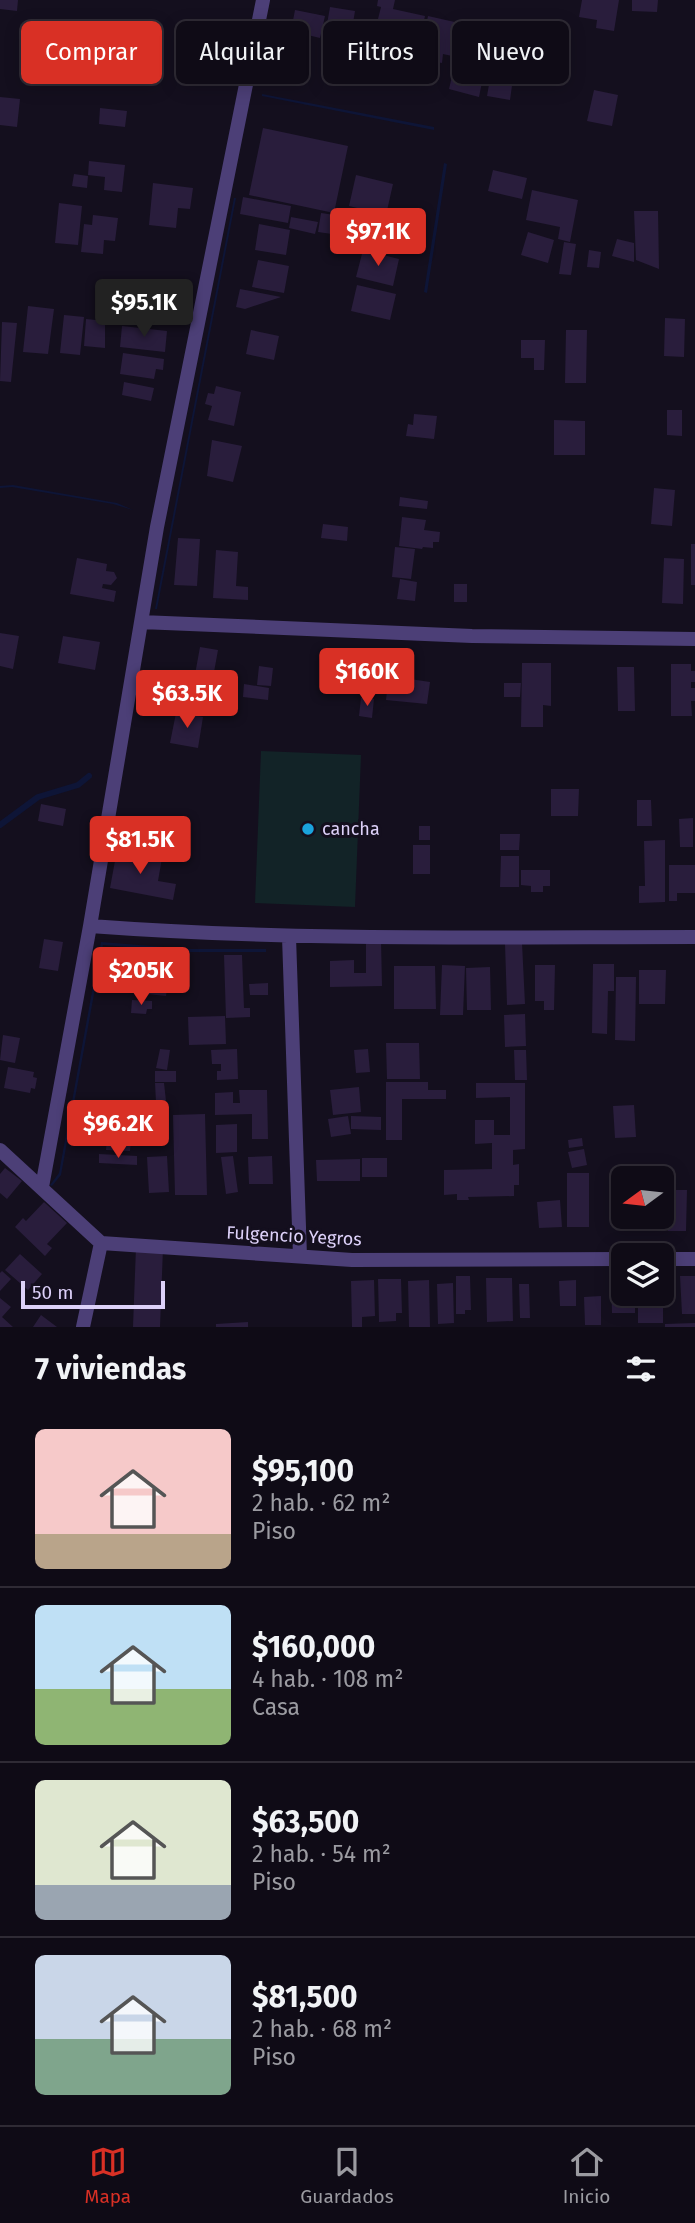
<!DOCTYPE html>
<html lang="es">
<meta charset="utf-8">
<style>
body{margin:0;font-family:"Fira Sans",sans-serif;background:#18141f;color:#f1f3f6;height:100vh;display:flex;flex-direction:column;font-size:26px;white-space:nowrap}
*{box-sizing:border-box;margin:0}
p{font-size:23px;color:#9b9ba1}
.icon{flex:none;width:38px;height:38px;fill:none;stroke:currentColor;stroke-width:2;stroke-linecap:round;stroke-linejoin:round}
.map{position:relative;height:1327px;overflow:hidden}
.details{display:flex;flex-direction:column;background:#0f0b16;flex:1}
.details>*{flex:none}
.top-card{position:absolute;left:21px;top:21px;width:654px;height:63px;display:flex;gap:14px}
.needle{width:46px;rotate:255deg}
.fabs{position:absolute;left:611px;top:1166px;display:grid;gap:14px}
.fabs a{display:grid;place-items:center;width:63px;height:63px;border-radius:10px;background:#0f0b16;box-shadow:0 4px 18px #0003,0 0 0 2px #2f2b35;font-size:35px}
.scale{position:absolute;left:21px;bottom:18px;width:144px;box-sizing:border-box;padding-left:7px;border:4px solid #ddd1f9;border-top:0;font-size:19px;line-height:24px;white-space:nowrap;color:#ddd1f9;-webkit-text-stroke:5px #140f1e;paint-order:stroke}
.price{position:absolute;translate:-50% -60px;padding:0 16px;border-radius:7px;background:#d93025;color:#fff;font-size:23px;line-height:46px;filter:drop-shadow(0 2px 4px #0008)}
.price::after{content:'';position:absolute;left:50%;top:42px;width:21px;height:16px;margin-left:-10px;background:inherit;clip-path:polygon(0 0,100% 0,50% 100%)}
.price.active{background:#222;color:#fff}
ul{padding:0;list-style:none}
li{display:flex;align-items:center;gap:21px;height:175px;padding:0 35px}
li+li{border-top:2px solid #2f2b35}
li span{display:grid;place-items:center;flex:none;width:196px;height:140px;border-radius:10px;color:#555}
li>.icon{margin-inline-start:auto}
span .icon{width:84px;height:84px;fill:#fffc;stroke-width:1}
li b{font-size:30px}
h2{display:flex;justify-content:space-between;align-items:center;height:84px;padding:0 35px;font-size:30px}
.pill{padding:0 24px;border-radius:10px;background:#0f0b16;box-shadow:0 4px 18px #0003,0 0 0 2px #2f2b35;font-size:24px;line-height:63px}
.pill.active{background:#d93025;color:#fff}
.dock{display:flex;justify-content:space-around;align-items:center;height:98px;border-top:2px solid #2f2b35;background:#0f0b16;font-size:19px;color:#9b9ba1}
.dock a{display:grid;justify-items:center;gap:4px}
.dock .active{color:#d93025}
.map>svg:first-child{display:block}
</style>
<div class="map">
<svg width="695" height="1327" viewBox="0 0 695 1327">
<rect width="100%" height="100%" fill="#140f1e"/>
<!-- green -->
<path fill="#122327" d="M 261,751 L 361,755 L 355,907 L 255,903 Z"/>
<!-- water -->
<path fill="#0e1537" d="M 262,94 L 434,127 L 434,130 L 262,96 Z
M 444,163 L 447,164 L 427,293 L 424,292 Z
M 234,198 L 236,198 L 157,609 L 155,609 Z
M 13,485 L 117,503 L 133,510 L 113,504 L 12,487 L 0,488 L 0,486 Z
M 101,942 L 189,949 L 266,949 L 266,952 L 188,952 L 103,945 L 61,1175 L 52,1186 L 50,1185 L 59,1173 Z"/>
<g fill="none" stroke-linecap="round" stroke-linejoin="round">
<!-- stream -->
<path stroke="#0e1537" stroke-width="6" d="M 0,825 L 38,797 L 78,785 L 89,776"/>
</g>
<!-- building -->
<path fill="#291d3c" d="M 0,0 L 18,0 L 17,11 L 0,9 Z
M 378,0 L 395,0 L 393,9 L 425,16 L 418,47 L 404,44 L 407,30 L 377,23 L 381,7 L 377,6 Z
M 582,0 L 619,0 L 614,31 L 596,28 L 597,20 L 579,17 Z
M 632,0 L 658,0 L 657,12 L 632,11 Z
M 330,7 L 355,11 L 351,35 L 326,30 Z
M 295,10 L 325,16 L 320,38 L 291,31 Z
M 428,16 L 459,23 L 452,56 L 443,54 L 442,63 L 426,60 L 432,33 L 425,31 Z
M 192,25 L 215,28 L 213,56 L 190,54 Z
M 456,60 L 485,67 L 479,97 L 449,89 Z
M 493,61 L 515,64 L 510,100 L 487,96 Z
M 594,90 L 618,95 L 612,126 L 587,121 Z
M 0,97 L 20,99 L 17,127 L 0,125 Z
M 100,108 L 127,111 L 125,127 L 99,124 Z
M 263,128 L 348,146 L 334,213 L 249,195 Z
M 89,161 L 125,165 L 122,192 L 104,190 L 105,177 L 88,175 Z
M 493,170 L 527,178 L 522,199 L 488,191 Z
M 74,174 L 88,176 L 87,188 L 72,186 Z
M 356,175 L 393,184 L 386,215 L 349,206 Z
M 153,183 L 193,188 L 190,209 L 178,208 L 176,228 L 149,225 Z
M 532,190 L 578,200 L 570,242 L 558,239 L 560,227 L 526,220 Z
M 243,197 L 291,206 L 288,223 L 240,214 Z
M 59,203 L 82,206 L 78,245 L 55,243 Z
M 634,211 L 658,211 L 659,269 L 636,260 Z
M 321,213 L 335,215 L 332,234 L 318,232 Z
M 93,215 L 118,218 L 115,241 L 104,240 L 103,254 L 81,252 L 84,224 L 92,225 Z
M 291,217 L 318,222 L 315,234 L 289,228 Z
M 375,218 L 397,223 L 392,245 L 370,240 Z
M 259,224 L 290,230 L 286,255 L 255,250 Z
M 528,232 L 554,240 L 548,263 L 521,255 Z
M 617,239 L 634,243 L 634,262 L 612,256 Z
M 564,242 L 576,244 L 571,275 L 559,274 Z
M 363,250 L 399,259 L 393,286 L 356,277 Z
M 589,250 L 601,252 L 599,268 L 587,267 Z
M 258,260 L 289,266 L 284,293 L 252,287 Z
M 357,285 L 396,294 L 390,320 L 351,311 Z
M 240,289 L 281,297 L 245,309 L 236,307 Z
M 28,306 L 54,309 L 48,354 L 23,352 Z
M 64,315 L 84,317 L 80,355 L 60,353 Z
M 665,318 L 685,319 L 684,357 L 664,356 Z
M 86,319 L 105,321 L 105,348 L 84,346 Z
M 2,322 L 17,323 L 11,382 L 0,381 Z
M 122,326 L 167,331 L 165,352 L 120,347 Z
M 251,330 L 279,336 L 274,360 L 246,354 Z
M 566,330 L 587,330 L 586,383 L 565,383 Z
M 521,340 L 545,340 L 544,370 L 534,370 L 534,358 L 521,358 Z
M 123,353 L 164,359 L 163,370 L 156,369 L 154,379 L 120,374 Z
M 124,382 L 154,388 L 151,401 L 122,395 Z
M 216,386 L 241,392 L 234,426 L 208,420 L 212,406 L 205,404 L 208,393 L 214,394 Z
M 667,410 L 682,410 L 682,436 L 667,435 Z
M 414,414 L 437,416 L 434,439 L 406,436 L 408,424 L 413,425 Z
M 554,420 L 585,421 L 585,455 L 554,455 Z
M 212,440 L 242,446 L 233,482 L 207,476 Z
M 654,488 L 675,490 L 672,526 L 651,524 Z
M 400,497 L 428,501 L 427,509 L 399,506 Z
M 402,517 L 426,520 L 424,530 L 440,532 L 439,542 L 433,542 L 433,548 L 423,547 L 422,549 L 399,546 Z
M 323,524 L 348,527 L 347,541 L 321,538 Z
M 178,538 L 200,539 L 197,586 L 174,585 Z
M 691,544 L 695,544 L 695,585 L 691,585 Z
M 395,547 L 415,549 L 411,579 L 392,577 Z
M 216,550 L 238,552 L 236,586 L 248,587 L 248,600 L 213,598 Z
M 77,558 L 107,564 L 106,571 L 114,572 L 117,578 L 111,585 L 103,584 L 102,588 L 116,591 L 114,602 L 70,594 Z
M 664,558 L 684,559 L 683,604 L 662,603 Z
M 400,579 L 417,582 L 415,601 L 397,599 Z
M 454,584 L 467,584 L 467,602 L 454,602 Z
M 0,633 L 19,636 L 13,669 L 0,666 Z
M 63,636 L 100,642 L 95,670 L 58,663 Z
M 200,647 L 218,650 L 212,683 L 194,680 Z
M 522,663 L 551,663 L 551,706 L 543,705 L 543,727 L 521,727 Z
M 390,664 L 412,666 L 410,679 L 430,682 L 427,704 L 386,700 Z
M 671,664 L 691,664 L 691,671 L 695,671 L 695,682 L 691,682 L 691,688 L 695,688 L 695,701 L 691,701 L 692,716 L 671,716 Z
M 259,666 L 273,668 L 271,686 L 257,685 Z
M 617,667 L 634,667 L 635,711 L 618,711 Z
M 353,668 L 365,669 L 365,674 L 376,675 L 373,695 L 350,693 Z
M 504,683 L 521,683 L 520,697 L 504,697 Z
M 244,684 L 269,688 L 268,700 L 243,697 Z
M 361,698 L 374,699 L 372,718 L 359,716 Z
M 176,713 L 203,717 L 198,748 L 170,743 Z
M 551,789 L 579,789 L 578,816 L 551,816 Z
M 637,800 L 651,800 L 652,826 L 637,826 Z
M 41,804 L 66,809 L 63,826 L 38,821 Z
M 693,818 L 693,847 L 680,847 L 679,819 Z
M 419,826 L 430,826 L 430,840 L 419,840 Z
M 500,834 L 520,834 L 519,850 L 500,850 Z
M 665,840 L 665,902 L 639,903 L 639,886 L 645,886 L 644,841 Z
M 413,845 L 430,845 L 430,874 L 413,874 Z
M 117,850 L 162,858 L 158,881 L 176,884 L 173,900 L 110,888 Z
M 501,856 L 519,856 L 519,887 L 500,887 Z
M 669,865 L 695,865 L 695,893 L 677,893 L 677,901 L 669,901 Z
M 521,870 L 550,870 L 550,886 L 543,886 L 543,892 L 531,892 L 531,886 L 521,885 Z
M 44,939 L 63,942 L 58,971 L 39,968 Z
M 366,940 L 381,940 L 382,986 L 330,987 L 330,961 L 354,960 L 354,973 L 366,973 Z
M 522,943 L 525,1004 L 507,1005 L 505,944 Z
M 224,955 L 242,955 L 244,1008 L 250,1008 L 250,1017 L 226,1018 Z
M 151,964 L 170,967 L 166,996 L 147,994 Z
M 593,964 L 614,964 L 614,991 L 608,991 L 607,1034 L 592,1033 Z
M 442,965 L 465,966 L 463,1015 L 440,1015 Z
M 535,965 L 555,965 L 554,1010 L 544,1010 L 544,1001 L 535,1001 Z
M 394,966 L 435,966 L 436,1009 L 394,1009 Z
M 490,967 L 491,1010 L 467,1010 L 466,968 Z
M 639,970 L 666,970 L 665,1004 L 639,1004 Z
M 616,977 L 636,977 L 635,1041 L 615,1040 Z
M 268,983 L 268,995 L 250,995 L 249,984 Z
M 132,1000 L 152,1001 L 152,1009 L 147,1009 L 146,1014 L 131,1013 Z
M 525,1014 L 526,1046 L 505,1047 L 504,1015 Z
M 225,1016 L 226,1044 L 189,1045 L 188,1017 Z
M 3,1035 L 20,1038 L 15,1063 L 0,1060 Z
M 386,1043 L 419,1043 L 420,1079 L 387,1079 Z
M 160,1049 L 170,1050 L 167,1070 L 156,1068 Z
M 237,1049 L 238,1079 L 217,1080 L 217,1071 L 221,1071 L 221,1064 L 212,1064 L 211,1050 Z
M 368,1049 L 370,1072 L 356,1073 L 354,1050 Z
M 514,1050 L 526,1050 L 527,1080 L 515,1080 Z
M 8,1067 L 34,1072 L 33,1077 L 37,1078 L 35,1089 L 31,1088 L 30,1093 L 4,1088 Z
M 155,1071 L 176,1071 L 176,1082 L 155,1082 Z
M 386,1082 L 428,1082 L 428,1090 L 446,1090 L 446,1099 L 402,1099 L 402,1140 L 386,1140 Z
M 155,1083 L 164,1083 L 166,1101 L 156,1102 Z
M 476,1083 L 525,1083 L 525,1149 L 513,1150 L 513,1165 L 519,1164 L 519,1185 L 514,1185 L 514,1196 L 468,1197 L 469,1200 L 457,1200 L 457,1194 L 444,1195 L 444,1170 L 492,1169 L 492,1143 L 475,1144 L 475,1120 L 494,1120 L 494,1135 L 510,1135 L 510,1097 L 476,1098 Z
M 359,1087 L 361,1112 L 333,1115 L 330,1090 Z
M 239,1090 L 267,1090 L 268,1139 L 252,1139 L 252,1114 L 215,1115 L 215,1093 L 233,1092 L 233,1103 L 240,1103 Z
M 634,1105 L 636,1137 L 615,1138 L 613,1106 Z
M 205,1114 L 207,1195 L 175,1195 L 173,1115 Z
M 348,1116 L 351,1134 L 331,1137 L 328,1119 Z
M 351,1116 L 381,1117 L 381,1130 L 351,1129 Z
M 237,1124 L 237,1152 L 216,1153 L 216,1125 Z
M 107,1138 L 131,1139 L 130,1151 L 106,1150 Z
M 582,1138 L 583,1146 L 569,1148 L 568,1140 Z
M 584,1149 L 587,1165 L 572,1168 L 568,1152 Z
M 99,1154 L 137,1156 L 137,1165 L 99,1163 Z
M 167,1156 L 169,1192 L 149,1193 L 147,1157 Z
M 233,1156 L 238,1192 L 226,1194 L 221,1157 Z
M 272,1156 L 273,1184 L 249,1184 L 248,1157 Z
M 362,1158 L 387,1158 L 387,1177 L 362,1177 Z
M 360,1159 L 360,1181 L 317,1181 L 316,1160 Z
M 5,1168 L 22,1181 L 7,1199 L 0,1193 L 0,1174 Z
M 567,1173 L 589,1173 L 589,1227 L 567,1227 Z
M 662,1180 L 664,1180 L 664,1220 L 645,1219 L 645,1216 L 662,1216 Z
M 668,1190 L 687,1190 L 686,1231 L 668,1231 Z
M 560,1200 L 562,1227 L 539,1228 L 537,1202 Z
M 44,1202 L 67,1223 L 47,1244 L 52,1248 L 45,1256 L 15,1227 L 23,1218 L 26,1221 Z
M 136,1247 L 163,1248 L 160,1327 L 133,1327 Z
M 20,1254 L 42,1274 L 28,1290 L 5,1270 Z
M 2,1271 L 11,1279 L 0,1291 L 0,1273 Z
M 456,1276 L 470,1276 L 471,1310 L 465,1310 L 465,1314 L 456,1314 Z
M 680,1276 L 695,1276 L 695,1314 L 682,1314 Z
M 611,1277 L 623,1277 L 623,1293 L 635,1293 L 635,1313 L 612,1313 Z
M 486,1278 L 512,1278 L 513,1321 L 487,1322 Z
M 378,1279 L 401,1279 L 402,1313 L 396,1313 L 396,1321 L 379,1322 Z
M 374,1280 L 375,1316 L 362,1317 L 362,1327 L 352,1327 L 351,1281 Z
M 429,1280 L 430,1327 L 409,1327 L 408,1281 Z
M 576,1280 L 576,1306 L 560,1306 L 559,1281 Z
M 453,1283 L 454,1323 L 438,1324 L 437,1284 Z
M 519,1284 L 529,1284 L 530,1318 L 520,1318 Z
M 646,1293 L 663,1293 L 663,1323 L 638,1323 L 638,1307 L 647,1307 Z
M 601,1296 L 601,1325 L 585,1325 L 584,1297 Z
M 0,1298 L 11,1307 L 2,1317 L 13,1327 L 0,1327 Z
M 41,1315 L 57,1327 L 33,1327 Z
M 248,1322 L 248,1327 L 216,1327 L 216,1324 Z
M 695,1323 L 695,1327 L 665,1327 L 665,1324 Z"/>
<g fill="none" stroke-linecap="round" stroke-linejoin="round">
<!-- street -->
<path stroke="#4c3f77" stroke-width="14" d="M 141,622 L 472,636 L 695,639
M 90,926 C 291,941 493,937 695,937
M 289,937 L 300,1256
M 0,1150 L 101,1243 L 352,1260 L 623,1259
M 42,1187 L 90,926 L 157,527 L 263,0
M 662,1259 L 695,1259
M 83,1327 L 101,1243"/>
</g>
<!-- markers -->
<circle fill="#1aa3dc" stroke="#140f1e" stroke-width="2.5" cx="308" cy="829" r="7"/>
<g text-anchor="middle" stroke-width="6" stroke-linejoin="round" paint-order="stroke">
<!-- poi labels -->
<g font-size="18" fill="#ddd1f9" stroke="#140f1e" text-anchor="start">
<text x="322" y="835">cancha</text>
</g>
<!-- street labels -->
<g font-size="18" fill="#ddd1f9" stroke="#140f1e">
<text transform="translate(294 1236) rotate(3)" y="6">Fulgencio Yegros</text>
</g>
</g>
</svg>
<div class="fabs">
<a><svg class="needle" viewBox="-14 -14 28 28"><path d="M0-13l5 13h-10z" fill="#e53935"/><path d="M0 13l5-13h-10z" fill="#9b9ba1"/></svg></a>
<a><svg class="icon" aria-label="layers" viewBox="0 0 24 24"><path d="M12 4l9 5-9 5-9-5zM3 14l9 5 9-5"/></svg></a>
</div>
<div class="scale">50 m</div>
<b class="price" style="left:378px;top:268px">$97.1K</b>
<b class="price active" style="left:144px;top:339px">$95.1K</b>
<b class="price" style="left:367px;top:708px">$160K</b>
<b class="price" style="left:187px;top:730px">$63.5K</b>
<b class="price" style="left:140px;top:876px">$81.5K</b>
<b class="price" style="left:141px;top:1007px">$205K</b>
<b class="price" style="left:118px;top:1160px">$96.2K</b>
<div class="top-card">
<a class="pill active">Comprar</a>
<a class="pill">Alquilar</a>
<a class="pill">Filtros</a>
<a class="pill">Nuevo</a>
</div>
</div>
<section class="details">
<h2>7 viviendas<svg class="icon" aria-label="filters" viewBox="0 0 24 24"><path d="M4 7h16M4 17h16"/><circle cx="9" cy="7" r="2"/><circle cx="15" cy="17" r="2"/></svg></h2>
<ul>
<li><span style="background:linear-gradient(#f6c9c9 75%,#b9a48a 0)"><svg class="icon" aria-label="home" viewBox="0 0 24 24"><path d="M3 11l9-7 9 7M6 9v11h12V9"/></svg></span><div><b>$95,100</b><p>2 hab. · 62 m²</p><p>Piso</p></div></li>
<li><span style="background:linear-gradient(#bfe0f5 60%,#8fb573 0)"><svg class="icon" aria-label="home" viewBox="0 0 24 24"><path d="M3 11l9-7 9 7M6 9v11h12V9"/></svg></span><div><b>$160,000</b><p>4 hab. · 108 m²</p><p>Casa</p></div></li>
<li><span style="background:linear-gradient(#dfe7d0 75%,#9aa5b1 0)"><svg class="icon" aria-label="home" viewBox="0 0 24 24"><path d="M3 11l9-7 9 7M6 9v11h12V9"/></svg></span><div><b>$63,500</b><p>2 hab. · 54 m²</p><p>Piso</p></div></li>
<li><span style="background:linear-gradient(#c9d6e8 60%,#7fa58c 0)"><svg class="icon" aria-label="home" viewBox="0 0 24 24"><path d="M3 11l9-7 9 7M6 9v11h12V9"/></svg></span><div><b>$81,500</b><p>2 hab. · 68 m²</p><p>Piso</p></div></li>
</ul>
</section>
<nav class="dock">
<a class="active"><svg class="icon" aria-label="map" viewBox="0 0 24 24"><path d="M3 6l6-2 6 2 6-2v14l-6 2-6-2-6 2zM9 4v14M15 6v14"/></svg>Mapa</a>
<a><svg class="icon" aria-label="saved" viewBox="0 0 24 24"><path d="M7 4h10v16l-5-4-5 4z"/></svg>Guardados</a>
<a><svg class="icon" aria-label="home" viewBox="0 0 24 24"><path d="M3 11l9-7 9 7M6 9v11h12V9"/></svg>Inicio</a>
</nav>
